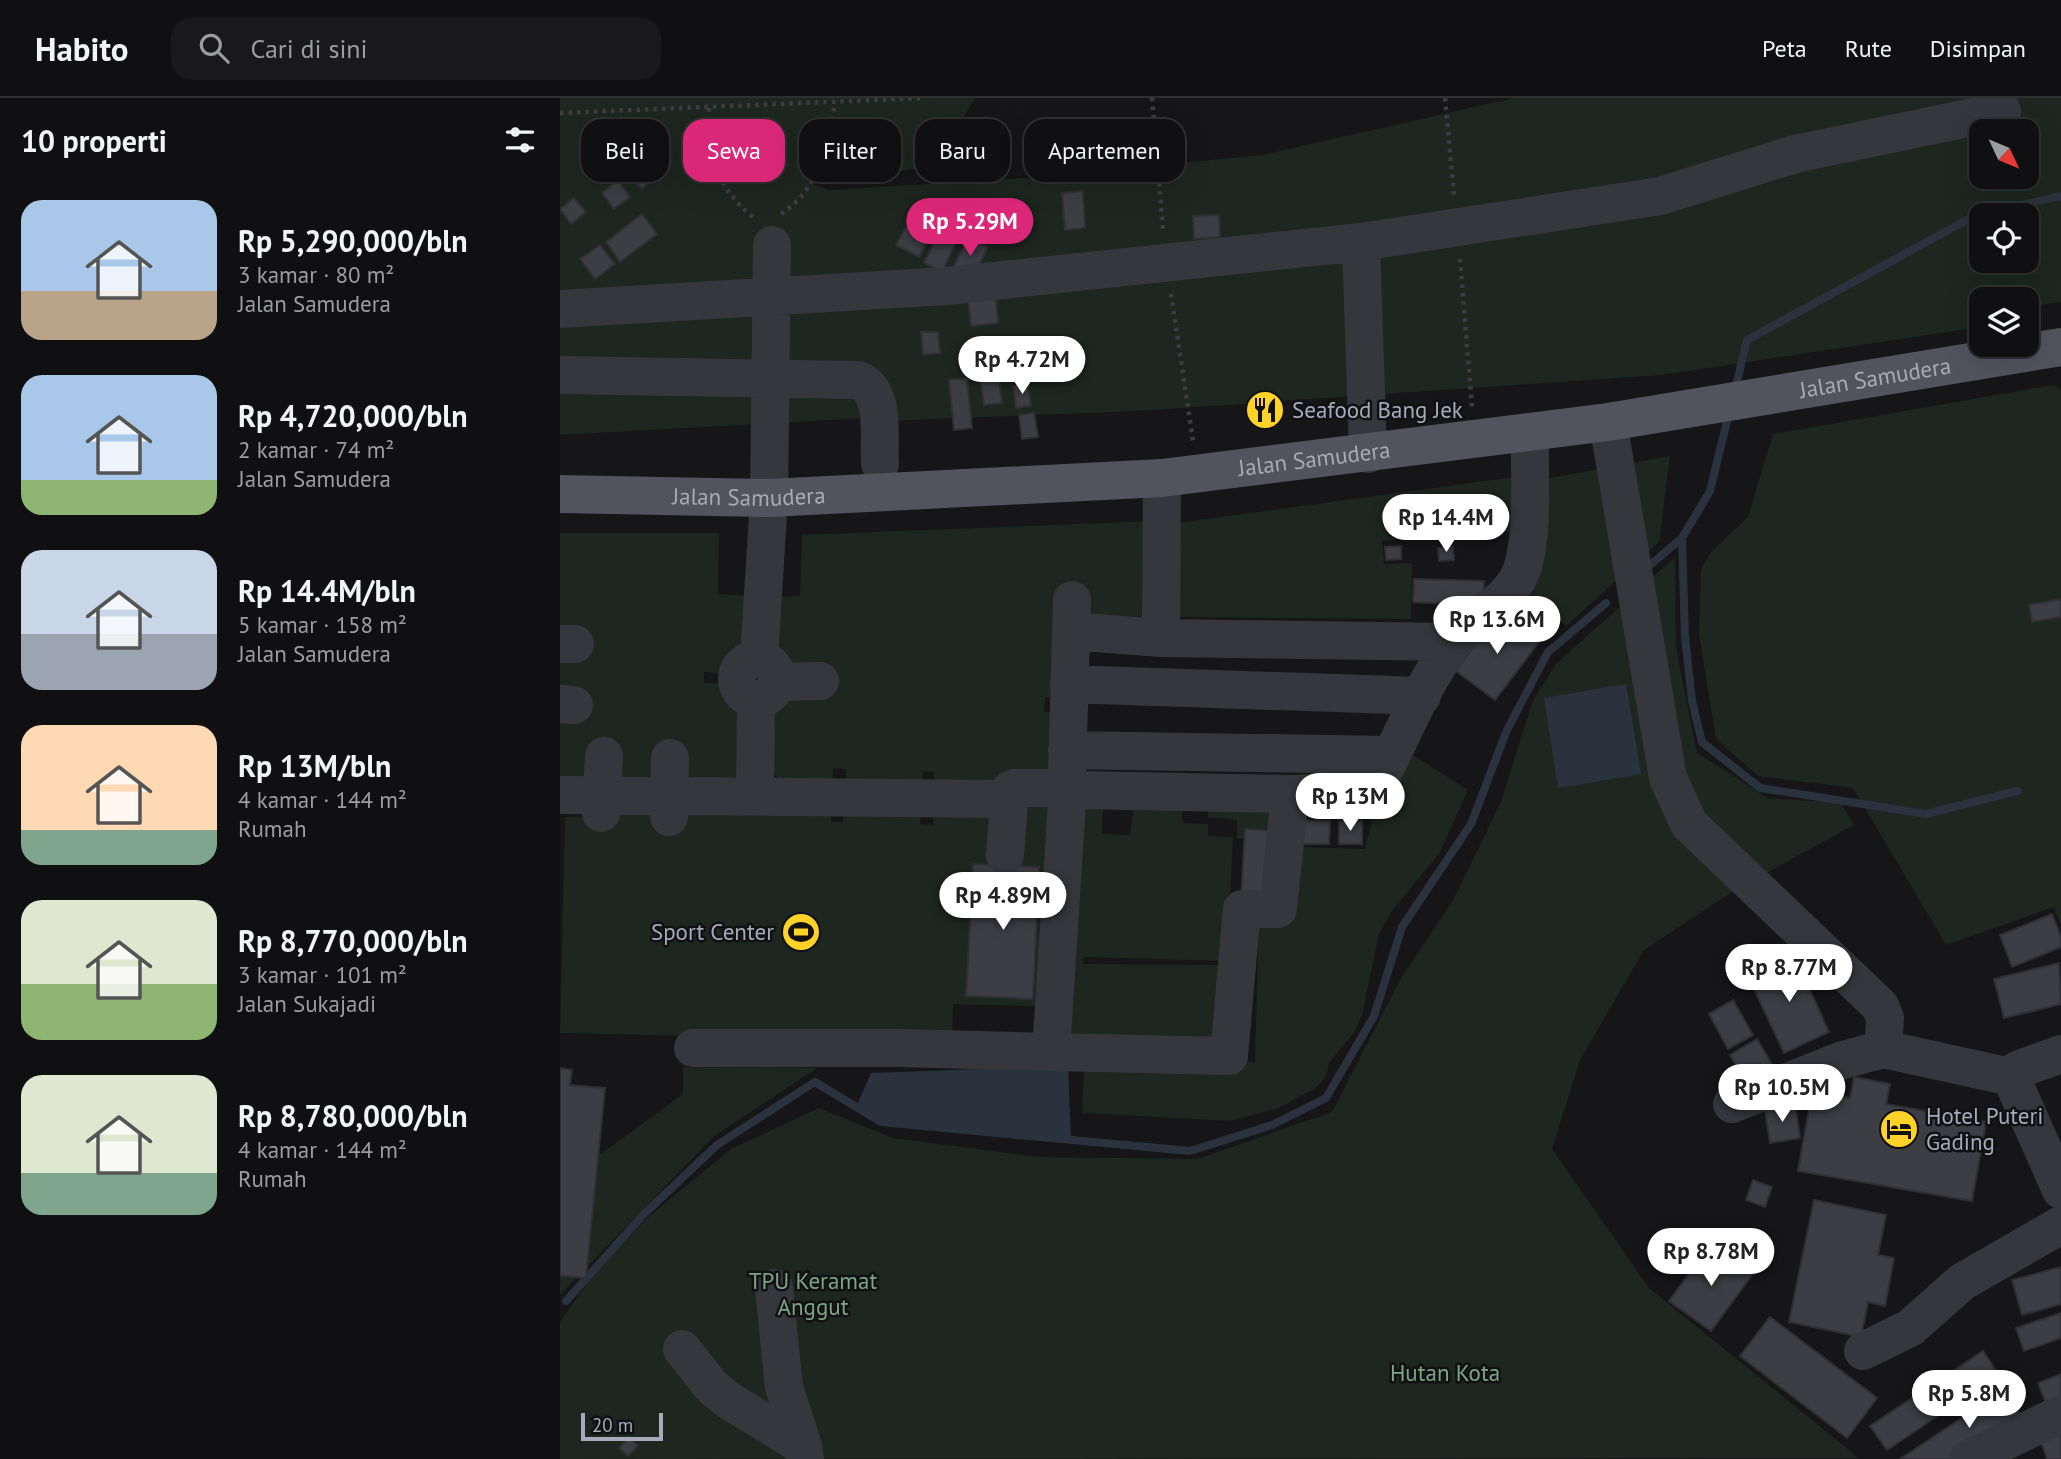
<!DOCTYPE html>
<html lang="id">
<meta charset="utf-8">
<style>
body{margin:0;font-family:"PT Sans",sans-serif;background:#19191b;color:#f1f3f6;height:100vh;display:flex;flex-direction:column;font-size:26px;white-space:nowrap}
*{box-sizing:border-box;margin:0}
p{font-size:23px;color:#9c9d9f}
.icon{flex:none;width:38px;height:38px;fill:none;stroke:currentColor;stroke-width:2;stroke-linecap:round;stroke-linejoin:round}
.map{position:relative;flex:1;overflow:hidden}
.details{display:flex;flex-direction:column;background:#101012;width:560px}
.details>*{flex:none}
.hud{position:absolute;left:21px;top:21px;width:665px;height:63px;display:flex;gap:14px}
.needle{width:46px;rotate:134deg}
.controls{position:absolute;left:1409px;top:21px;display:grid;gap:14px}
.controls a{display:grid;place-items:center;width:70px;height:70px;border-radius:14px;background:#101012;box-shadow:0 7px 28px #0002,0 0 0 2px #303032;font-size:35px}
.scale{position:absolute;left:21px;bottom:18px;width:82px;box-sizing:border-box;padding-left:7px;border:4px solid #a6aab9;border-top:0;font-size:19px;line-height:24px;white-space:nowrap;color:#a6aab9;-webkit-text-stroke:5px #111113;paint-order:stroke}
.price{position:absolute;translate:-50% -60px;padding:0 16px;border-radius:24px;background:#fff;color:#222;font-size:23px;line-height:46px;filter:drop-shadow(0 2px 4px #0008)}
.price::after{content:'';position:absolute;left:50%;top:42px;width:21px;height:16px;margin-left:-10px;background:inherit;clip-path:polygon(0 0,100% 0,50% 100%)}
.price.on{background:#db2777;color:#fff}
ul{padding:0;list-style:none}
li{display:flex;align-items:center;gap:21px;height:175px;padding:0 21px}
li span{display:grid;place-items:center;flex:none;width:196px;height:140px;border-radius:21px;color:#555}
li>.icon{margin-inline-start:auto}
span .icon{width:84px;height:84px;fill:#fffc;stroke-width:1}
li b{font-size:30px}
h2{display:flex;justify-content:space-between;align-items:center;height:84px;padding:0 21px;font-size:30px}
.pill{padding:0 24px;border-radius:21px;background:#101012;box-shadow:0 7px 28px #0002,0 0 0 2px #303032;font-size:24px;line-height:63px}
.pill.on{background:#db2777;color:#fff}
header{display:flex;align-items:center;gap:42px;box-sizing:border-box;height:98px;padding:0 35px;background:#101012;border-bottom:2px solid #303032}
header strong{font-size:33px}
nav{display:flex;gap:38px;margin-inline-start:auto;font-size:24px}
.search{width:490px;height:63px;background:#19191b;display:flex;align-items:center;gap:18px;box-sizing:border-box;padding:0 24px;border-radius:21px;color:#9c9d9f;font-size:26px}
main{display:flex;flex:1;min-height:0}
.map>svg:first-child{display:block}
</style>
<header>
<strong>Habito</strong>
<div class="search"><svg class="icon" aria-label="search" viewBox="0 0 24 24"><circle cx="10" cy="10" r="6"/><path d="M15 15l6 6"/></svg>Cari di sini</div>
<nav><a>Peta</a><a>Rute</a><a>Disimpan</a></nav>
</header>
<main>
<section class="details">
<h2>10 properti<svg class="icon" aria-label="filters" viewBox="0 0 24 24"><path d="M4 7h16M4 17h16"/><circle cx="9" cy="7" r="2"/><circle cx="15" cy="17" r="2"/></svg></h2>
<ul>
<li><span style="background:linear-gradient(#a9c7e8 65%,#b9a48a 0)"><svg class="icon" aria-label="home" viewBox="0 0 24 24"><path d="M3 11l9-7 9 7M6 9v11h12V9"/></svg></span><div><b>Rp 5,290,000/bln</b><p>3 kamar · 80 m²</p><p>Jalan Samudera</p></div></li>
<li><span style="background:linear-gradient(#a9c7e8 75%,#8fb573 0)"><svg class="icon" aria-label="home" viewBox="0 0 24 24"><path d="M3 11l9-7 9 7M6 9v11h12V9"/></svg></span><div><b>Rp 4,720,000/bln</b><p>2 kamar · 74 m²</p><p>Jalan Samudera</p></div></li>
<li><span style="background:linear-gradient(#c9d6e8 60%,#9aa5b1 0)"><svg class="icon" aria-label="home" viewBox="0 0 24 24"><path d="M3 11l9-7 9 7M6 9v11h12V9"/></svg></span><div><b>Rp 14.4M/bln</b><p>5 kamar · 158 m²</p><p>Jalan Samudera</p></div></li>
<li><span style="background:linear-gradient(#ffd9b3 75%,#7fa58c 0)"><svg class="icon" aria-label="home" viewBox="0 0 24 24"><path d="M3 11l9-7 9 7M6 9v11h12V9"/></svg></span><div><b>Rp 13M/bln</b><p>4 kamar · 144 m²</p><p>Rumah</p></div></li>
<li><span style="background:linear-gradient(#dfe7d0 60%,#8fb573 0)"><svg class="icon" aria-label="home" viewBox="0 0 24 24"><path d="M3 11l9-7 9 7M6 9v11h12V9"/></svg></span><div><b>Rp 8,770,000/bln</b><p>3 kamar · 101 m²</p><p>Jalan Sukajadi</p></div></li>
<li><span style="background:linear-gradient(#dfe7d0 70%,#7fa58c 0)"><svg class="icon" aria-label="home" viewBox="0 0 24 24"><path d="M3 11l9-7 9 7M6 9v11h12V9"/></svg></span><div><b>Rp 8,780,000/bln</b><p>4 kamar · 144 m²</p><p>Rumah</p></div></li>
</ul>
</section>
<div class="map">
<svg width="1501" height="1361" viewBox="0 0 1501 1361">
<rect width="100%" height="100%" fill="#161618"/>
<!-- green -->
<path fill="#1d261f" fill-rule="evenodd" d="M 0,0 L 415,0 L 374,69 L 247,84 L 269,92 L 465,80 L 702,57 L 954,0 L 1501,0 L 1501,204 L 1467,209 L 1466,201 L 1421,201 L 1421,229 L 1101,277 L 577,313 L 326,323 L 326,319 L 0,337 ZM 1421,33 L 1466,33 L 1466,79 L 1421,79 ZM 1421,117 L 1466,117 L 1466,163 L 1421,163 Z
M 1493,287 L 1501,292 L 1501,827 L 1494,809 L 1386,847 L 1293,690 L 1198,678 L 1156,641 L 1139,536 L 1141,472 L 1150,455 L 1188,419 L 1213,336 Z
M 1110,358 L 1099,444 L 1006,528 L 970,500 L 979,382 Z
M 962,378 L 964,432 L 822,443 L 824,466 L 852,465 L 851,521 L 620,519 L 617,425 Z
M 592,423 L 597,519 L 531,518 L 527,598 L 485,599 L 484,614 L 503,614 L 502,674 L 374,698 L 374,674 L 363,673 L 362,698 L 285,695 L 286,671 L 273,670 L 272,695 L 226,689 L 203,665 L 206,608 L 227,576 L 209,554 L 210,499 L 240,498 L 242,437 Z
M 0,435 L 159,435 L 158,496 L 193,498 L 191,555 L 169,577 L 144,574 L 144,585 L 168,585 L 190,609 L 186,668 L 161,694 L 0,690 Z
M 1115,459 L 1116,550 L 1137,655 L 1208,700 L 1281,705 L 1294,727 L 1175,792 L 1084,852 L 1020,962 L 992,1051 L 1089,1190 L 1299,1360 L 0,1361 L 0,1224 L 33,1177 L 87,1120 L 171,1051 L 259,1010 L 333,1040 L 480,1059 L 637,1061 L 772,1014 L 841,880 L 893,802 L 941,704 L 973,602 L 996,566 Z
M 845,652 L 908,692 L 879,756 L 831,814 L 819,836 L 802,917 L 793,936 L 769,965 L 766,979 L 756,990 L 719,1010 L 670,1023 L 522,1015 L 525,960 L 695,964 L 699,815 L 737,815 L 740,749 L 805,751 L 817,701 Z
M 455,695 L 490,696 L 499,784 L 482,784 L 478,908 L 393,906 L 392,944 L 0,935 L 5,719 L 48,719 L 114,704 L 272,707 L 271,724 L 283,724 L 283,707 L 361,708 L 360,726 L 373,727 L 373,707 Z
M 543,699 L 542,736 L 570,737 L 575,700 L 622,702 L 622,725 L 648,726 L 648,738 L 673,739 L 669,825 L 683,949 L 506,946 L 511,707 ZM 524,859 L 667,863 L 668,867 L 523,866 Z
M 650,700 L 729,704 L 713,732 L 685,731 L 684,741 L 677,740 L 677,722 L 648,719 Z
M 123,969 L 257,970 L 153,1039 L 0,1197 L 0,1086 L 123,996 Z"/>
<!-- water -->
<path fill="#2a333d" d="M 1066,586 L 1081,676 L 998,690 L 984,600 Z
M 508,968 L 511,1042 L 321,1024 L 297,1007 L 311,975 Z"/>
<g fill="none" stroke-linecap="round" stroke-linejoin="round">
<!-- stream -->
<path stroke="#2a333d" stroke-width="8" d="M 1175,292 L 1187,242 L 1416,117 L 1501,98
M 1122,440 L 1125,539 L 1132,603 L 1142,644 L 1200,690 L 1366,716 L 1457,693
M 1089,468 L 1122,440 L 1150,393 L 1169,315
M 6,1203 L 83,1117 L 157,1047 L 255,984 L 321,1024 L 630,1053 L 712,1027 L 766,1000 L 814,918 L 842,829 L 911,726 L 947,632 L 988,554 L 1046,505"/>
</g>
<!-- building -->
<path fill="#3d3e43" stroke="#302f34" stroke-width="2" d="M 83,44 L 106,68 L 82,91 L 59,66 Z
M 58,82 L 70,99 L 54,111 L 42,95 Z
M 523,93 L 525,130 L 505,132 L 502,95 Z
M 14,100 L 26,114 L 11,126 L 0,111 Z
M 353,115 L 376,127 L 359,159 L 336,147 Z
M 82,116 L 97,136 L 60,164 L 46,144 Z
M 659,117 L 660,139 L 634,141 L 633,118 Z
M 382,127 L 400,136 L 382,174 L 364,165 Z
M 408,139 L 428,149 L 412,182 L 392,172 Z
M 40,147 L 55,166 L 35,181 L 20,161 Z
M 436,201 L 438,225 L 411,228 L 408,202 Z
M 361,234 L 378,234 L 380,255 L 363,257 Z
M 438,275 L 442,305 L 424,307 L 420,278 Z
M 407,280 L 412,330 L 394,332 L 389,282 Z
M 468,286 L 471,308 L 456,310 L 453,288 Z
M 474,315 L 478,339 L 462,341 L 459,317 Z
M 841,448 L 841,461 L 826,462 L 825,449 Z
M 893,449 L 894,462 L 879,463 L 878,450 Z
M 854,481 L 924,483 L 923,507 L 853,504 Z
M 1501,501 L 1501,519 L 1472,524 L 1469,507 Z
M 939,514 L 979,544 L 935,602 L 896,573 Z
M 743,723 L 770,723 L 769,746 L 743,746 Z
M 779,723 L 802,723 L 802,746 L 779,746 Z
M 685,731 L 714,733 L 712,784 L 697,803 L 681,802 Z
M 413,766 L 479,769 L 473,901 L 406,898 Z
M 1492,816 L 1501,839 L 1501,849 L 1452,869 L 1440,837 Z
M 1234,857 L 1269,934 L 1224,955 L 1188,878 Z
M 1499,865 L 1501,906 L 1444,920 L 1434,881 Z
M 1173,902 L 1193,937 L 1168,951 L 1149,916 Z
M 1197,941 L 1214,970 L 1187,986 L 1170,957 Z
M 0,970 L 12,972 L 10,987 L 45,990 L 26,1180 L 0,1178 Z
M 1294,979 L 1330,986 L 1326,1006 L 1426,1024 L 1412,1103 L 1238,1073 L 1252,994 L 1290,1000 Z
M 1235,1007 L 1240,1040 L 1210,1045 L 1205,1012 Z
M 1193,1082 L 1212,1089 L 1205,1109 L 1186,1102 Z
M 1254,1102 L 1326,1117 L 1318,1157 L 1334,1160 L 1325,1208 L 1308,1204 L 1301,1239 L 1229,1224 Z
M 1151,1146 L 1192,1177 L 1151,1233 L 1109,1203 Z
M 1501,1169 L 1501,1206 L 1462,1217 L 1452,1182 Z
M 1501,1215 L 1501,1240 L 1464,1253 L 1456,1230 Z
M 1210,1219 L 1317,1300 L 1287,1340 L 1180,1258 Z
M 1423,1253 L 1439,1277 L 1327,1352 L 1310,1328 Z
M 1501,1276 L 1501,1308 L 1489,1313 L 1478,1285 Z
M 1444,1292 L 1461,1318 L 1395,1361 L 1340,1361 Z
M 1501,1322 L 1501,1361 L 1487,1361 L 1476,1330 Z
M 68,1339 L 78,1347 L 68,1358 L 59,1350 Z"/>
<g fill="none" stroke-linecap="round" stroke-linejoin="round">
<!-- path -->
<path stroke="#3c3d44" stroke-width="4.5" stroke-dasharray="3.5 5" stroke-linecap="butt" d="M 592,0 L 603,132
M 885,0 L 894,97
M 149,10 C 149,59 155,88 194,120
M 0,15 L 364,0
M 221,116 C 260,90 268,48 275,4
M 900,161 L 912,309
M 611,196 L 633,343"/>
<!-- minor -->
<path stroke="#36373d" stroke-width="38" d="M 801,144 L 808,356
M 0,211 L 387,188 L 801,144 L 1100,98 L 1235,56 L 1442,13
M 0,277 L 298,282 C 327,293 318,340 320,366
M 1048,324 L 1108,680 L 1129,726 L 1320,908 L 1325,920 L 1323,951
M 511,533 L 601,540 L 894,544
M 601,540 L 602,380
M 0,546 L 15,546
M177 581a20 20 0 1 1 40 0a20 20 0 1 1-40 0Z
M 199,561 L 209,400 L 212,147
M 218,584 L 260,583
M 509,586 L 862,598
M 0,606 L 14,607
M 507,652 L 832,657
M 507,676 L 512,502
M 520,692 L 730,696 L 808,693 L 820,681 C 843,636 863,585 893,545 C 912,520 952,502 962,471 C 974,436 969,373 970,334
M 0,697 L 448,701
M 195,697 L 196,601
M 41,715 L 44,658
M 109,719 L 110,660
M 445,757 L 450,692 L 455,690 L 495,690
M 133,950 L 340,950 L 491,954 L 507,704
M 491,954 L 669,958 L 682,811 L 718,811 L 730,696
M 1501,956 L 1457,972 L 1451,979 L 1501,1092
M 1172,1006 L 1283,962 L 1323,951 L 1451,979
M 214,1190 L 224,1289 L 243,1348
M 122,1251 L 152,1289 L 168,1302 L 243,1348 L 245,1361
M 1303,1253 L 1350,1230 L 1402,1184 L 1501,1127
M 1408,1361 L 1501,1316"/>
<!-- major -->
<path stroke="#52535d" stroke-width="38" id="s1" d="M 0,396 L 209,400 L 602,380 L 1048,324 L 1501,249"/>
</g>
<!-- icons -->
<defs>
<symbol id="restaurant-disc" viewBox="-11 -11 22 22"><circle r="9.5" fill="#ffd227" stroke="#111113"/><path d="M-5-6h1v4h1v-4h1v4h1v-4h1v5L-1.5 .5V6h-2V.5L-5-1ZM5-6V6H3V1.5H1.5Q1.5-4 5-6Z" fill="#111"/></symbol>
<symbol id="stadium-disc" viewBox="-11 -11 22 22"><circle r="9.5" fill="#ffd227" stroke="#111113"/><path d="M0-5a6.5 5 0 1 0 0 10a6.5 5 0 1 0 0-10ZM-3.5-1.8h7v3.6h-7Z" fill="#111"/></symbol>
<symbol id="hotel-disc" viewBox="-11 -11 22 22"><circle r="9.5" fill="#ffd227" stroke="#111113"/><path d="M-6-4.5h1.5V1H6V5H4.5V3h-9V5H-6ZM-4 0a1.8 1.8 0 1 1 3.6 0ZM.5 0V-2.5h3Q6-2.5 6 0Z" fill="#111"/></symbol>
</defs>
<g fill-rule="evenodd">
<use href="#restaurant-disc" x="683" y="290" width="44" height="44"/>
<use href="#stadium-disc" x="219" y="812" width="44" height="44"/>
<use href="#hotel-disc" x="1317" y="1009" width="44" height="44"/>
</g>
<g text-anchor="middle" stroke-width="5" stroke-linejoin="round" paint-order="stroke">
<!-- street labels -->
<g font-size="23" fill="#a6aab9" stroke="#111113">
<text dy="8" stroke="none"><textPath href="#s1" startOffset="1323">Jalan Samudera</textPath></text>
<text dy="8" stroke="none"><textPath href="#s1" startOffset="756">Jalan Samudera</textPath></text>
<text dy="8" stroke="none"><textPath href="#s1" startOffset="189">Jalan Samudera</textPath></text>
</g>
<!-- poi labels -->
<g font-size="23" fill="#a6aab9" stroke="#111113" text-anchor="start">
<text x="732" y="320">Seafood Bang Jek</text>
<text x="214" y="842" text-anchor="end">Sport Center</text>
<text x="1366" y="1026">Hotel Puteri<tspan x="1366" dy="26">Gading</tspan></text>
</g>
<!-- park labels -->
<g font-size="23" fill="#7ca684" stroke="#111113">
<text x="253" y="1191">TPU Keramat<tspan x="253" dy="26">Anggut</tspan></text>
<text x="885" y="1283">Hutan Kota</text>
</g>
</g>
</svg>
<div class="controls">
<a><svg class="needle" viewBox="-14 -14 28 28"><path d="M0-13l5 13h-10z" fill="#e53935"/><path d="M0 13l5-13h-10z" fill="#9c9d9f"/></svg></a>
<a><svg class="icon" aria-label="locate" viewBox="0 0 24 24"><circle cx="12" cy="12" r="6"/><path d="M12 2v4M12 18v4M2 12h4M18 12h4"/></svg></a>
<a><svg class="icon" aria-label="layers" viewBox="0 0 24 24"><path d="M12 4l9 5-9 5-9-5zM3 14l9 5 9-5"/></svg></a>
</div>
<div class="scale">20 m</div>
<b class="price on" style="left:410px;top:160px">Rp 5.29M</b>
<b class="price" style="left:462px;top:298px">Rp 4.72M</b>
<b class="price" style="left:886px;top:456px">Rp 14.4M</b>
<b class="price" style="left:937px;top:558px">Rp 13.6M</b>
<b class="price" style="left:790px;top:735px">Rp 13M</b>
<b class="price" style="left:443px;top:834px">Rp 4.89M</b>
<b class="price" style="left:1229px;top:906px">Rp 8.77M</b>
<b class="price" style="left:1222px;top:1026px">Rp 10.5M</b>
<b class="price" style="left:1151px;top:1190px">Rp 8.78M</b>
<b class="price" style="left:1409px;top:1332px">Rp 5.8M</b>
<div class="hud">
<a class="pill">Beli</a>
<a class="pill on">Sewa</a>
<a class="pill">Filter</a>
<a class="pill">Baru</a>
<a class="pill">Apartemen</a>
</div>
</div>
</main>
